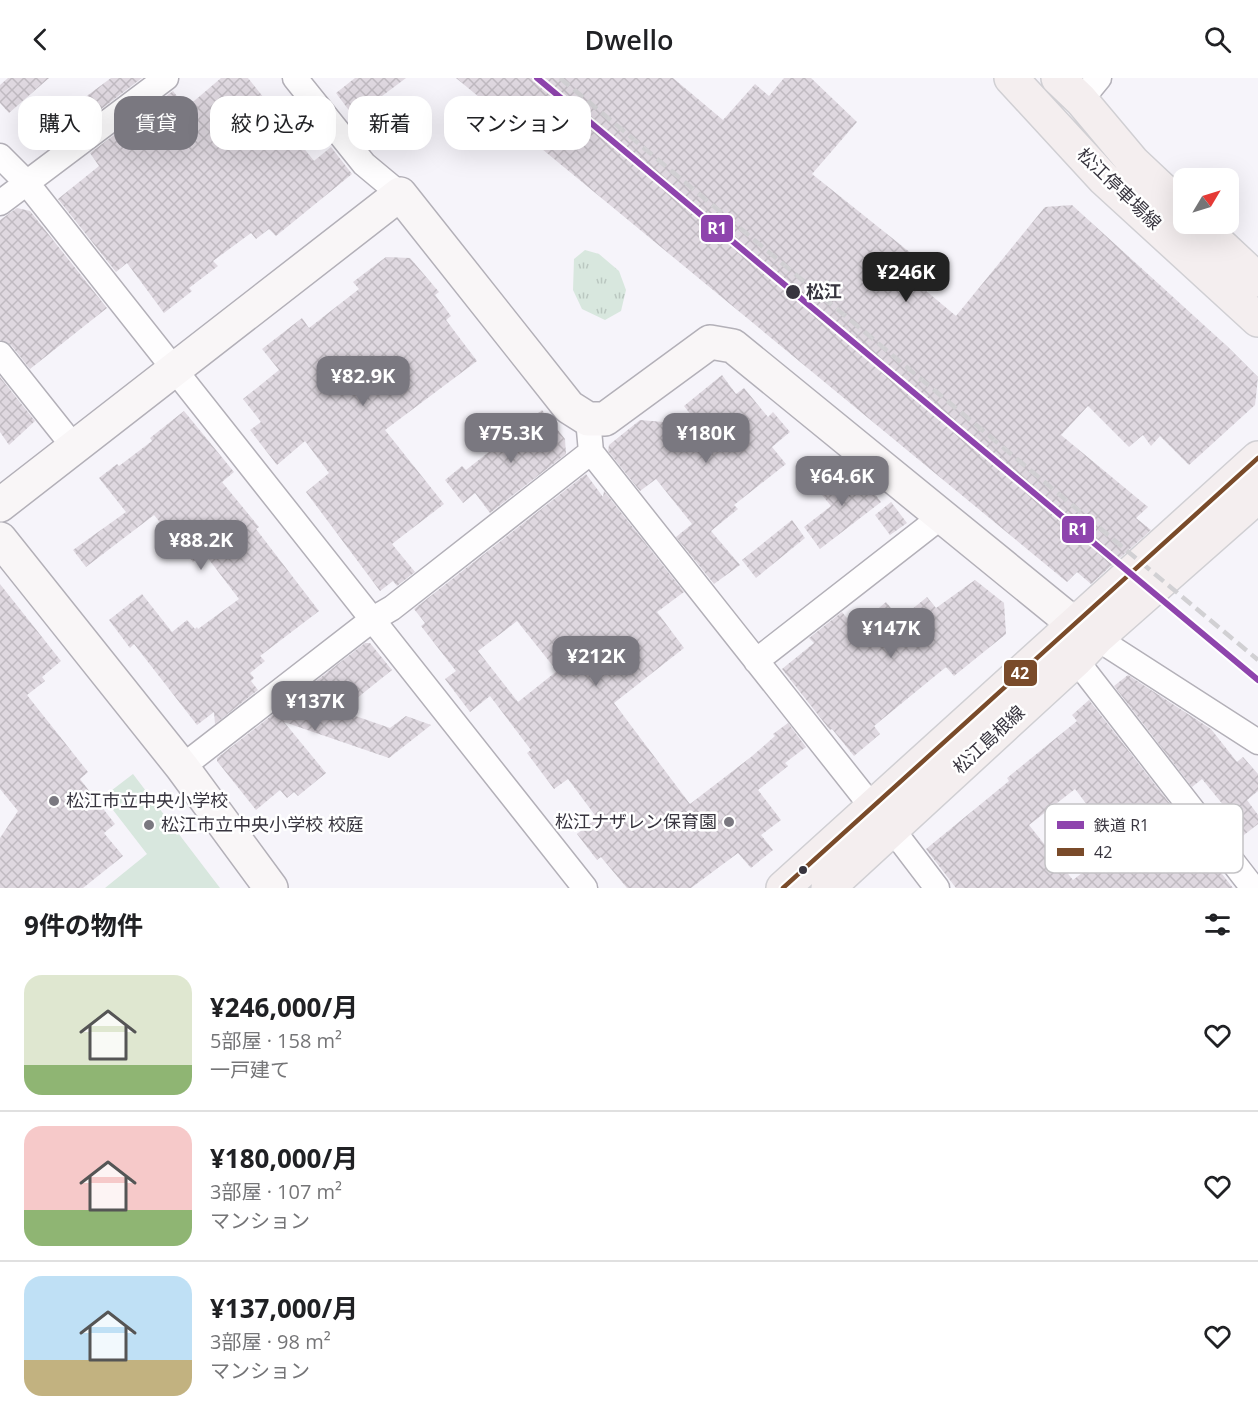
<!DOCTYPE html>
<html lang="ja">
<meta charset="utf-8">
<style>
body{margin:0;font-family:"Open Sans","Noto Sans JP",sans-serif;background:#f2f2f2;color:#202124;height:100vh;display:flex;flex-direction:column;font-size:22px;white-space:nowrap}
*{box-sizing:border-box;margin:0}
p{font-size:20px;color:#757577}
.icon{flex:none;width:33px;height:33px;fill:none;stroke:currentColor;stroke-width:2;stroke-linecap:round;stroke-linejoin:round}
.map{position:relative;height:810px;overflow:hidden}
.side{display:flex;flex-direction:column;background:#fff;flex:1}
.side>*{flex:none}
.banner{position:absolute;left:18px;top:18px;width:600px;height:54px;display:flex;gap:12px}
.needle{width:39px;rotate:52deg}
.tools{position:absolute;left:1173px;top:90px;display:grid;gap:12px}
.tools a{display:grid;place-items:center;width:66px;height:66px;border-radius:12px;background:#fff;box-shadow:0 6px 24px #0002;font-size:30px}
.price{position:absolute;translate:-50% -51px;padding:0 14px;border-radius:12px;background:#7a7880;color:#fff;font-size:20px;line-height:39px;filter:drop-shadow(0 2px 3px #0008)}
.price::after{content:'';position:absolute;left:50%;top:36px;width:18px;height:14px;margin-left:-9px;background:inherit;clip-path:polygon(0 0,100% 0,50% 100%)}
.price.current{background:#222;color:#fff}
ul{padding:0;list-style:none}
li{display:flex;align-items:center;gap:18px;height:150px;padding:0 24px}
li+li{border-top:2px solid #e0e0e0}
li span{display:grid;place-items:center;flex:none;width:168px;height:120px;border-radius:18px;color:#555}
li>.icon{margin-inline-start:auto}
span .icon{width:72px;height:72px;fill:#fffc;stroke-width:1}
li b{font-size:26px}
h2{display:flex;justify-content:space-between;align-items:center;height:72px;padding:0 24px;font-size:26px}
.chip{padding:0 21px;border-radius:18px;background:#fff;box-shadow:0 6px 24px #0002;font-size:21px;line-height:54px}
.chip.current{background:#7a7880;color:#fff}
header{display:flex;justify-content:space-between;align-items:center;height:78px;padding:0 24px;background:#fff;font-size:27px;font-weight:600}
.map>svg:first-child{display:block}
</style>
<header><svg class="icon" aria-label="back" viewBox="0 0 24 24"><path d="M15 5l-7 7 7 7"/></svg>Dwello<svg class="icon" aria-label="search" viewBox="0 0 24 24"><circle cx="10" cy="10" r="6"/><path d="M15 15l6 6"/></svg></header>
<div class="map">
<svg width="1258" height="810" viewBox="0 0 1258 810">
<defs>
<pattern id="grass-tufts" width="24" height="20" patternUnits="userSpaceOnUse" patternTransform="scale(1.5)"><rect width="24" height="20" fill="#d8e7de"/><path d="M3 7l-1-3M5 7V3M7 7l1-3M15 17l-1-3M17 17v-4M19 17l1-3" fill="none" stroke="#bac7c0"/></pattern>
<pattern id="building-cross-hatch" width="8" height="8" patternUnits="userSpaceOnUse" patternTransform="scale(1.5)"><rect width="8" height="8" fill="#dfd8e0"/><path d="M0 0l8 8M0 8l8-8" fill="none" stroke="#c0bac1"/></pattern>
</defs>
<rect width="100%" height="100%" fill="#f6f4fa"/>
<!-- grass -->
<path fill="url(#grass-tufts)" d="M 585,172 L 599,176 L 619,193 L 626,212 L 621,233 L 605,242 L 582,231 L 573,212 L 574,181 Z"/>
<!-- pitch -->
<path fill="#d8e7de" d="M 133,696 L 220,810 L 105,810 L 147,776 L 103,719 Z"/>
<!-- building -->
<path fill="url(#building-cross-hatch)" fill-rule="evenodd" d="M 8,0 L 49,0 L 9,35 L 0,25 L 0,7 Z
M 111,0 L 142,0 L 88,41 L 76,26 Z
M 221,0 L 248,0 L 314,83 L 331,69 L 352,96 L 276,158 L 269,151 L 256,161 L 251,155 L 213,183 L 218,188 L 189,210 L 192,213 L 164,235 L 127,185 L 116,194 L 58,121 L 99,88 L 90,75 L 173,13 L 186,30 Z
M 355,0 L 406,0 L 354,39 L 336,15 Z
M 456,0 L 673,0 L 723,42 L 755,6 L 769,18 L 784,0 L 811,0 L 857,44 L 812,96 L 912,176 L 900,191 L 956,238 L 1045,129 L 1072,127 L 1228,269 L 1258,299 L 1255,327 L 1189,387 L 1160,358 L 1151,368 L 1143,357 L 1129,369 L 1088,328 L 1061,357 L 1148,429 L 1136,440 L 1151,452 L 1091,506 L 1077,494 L 1067,504 Z
M 17,130 L 30,133 L 107,230 L 30,291 L 11,267 L 0,262 L 0,142 Z
M 386,179 L 410,180 L 439,214 L 435,217 L 451,238 L 446,242 L 477,283 L 385,352 L 444,426 L 392,466 L 415,494 L 397,508 L 393,503 L 380,513 L 306,414 L 329,395 L 305,363 L 277,387 L 250,352 L 261,344 L 243,321 L 279,292 L 262,271 L 302,240 L 309,250 L 359,211 L 353,204 Z
M 722,297 L 736,316 L 744,310 L 768,339 L 773,334 L 790,354 L 772,369 L 786,386 L 734,427 L 738,431 L 711,453 L 740,487 L 714,506 L 676,459 L 692,446 L 656,401 L 640,413 L 608,373 L 609,367 L 640,342 L 699,347 L 684,328 Z
M 0,299 L 35,343 L 9,367 L 0,354 Z
M 542,332 L 565,361 L 566,376 L 490,435 L 475,415 L 463,425 L 445,402 L 462,388 L 466,392 Z
M 184,333 L 234,394 L 222,404 L 259,449 L 256,451 L 319,533 L 260,578 L 265,583 L 250,595 L 254,600 L 251,603 L 258,612 L 215,646 L 214,634 L 197,647 L 134,566 L 130,570 L 109,542 L 142,516 L 172,554 L 187,542 L 195,551 L 197,549 L 198,551 L 239,521 L 204,475 L 193,484 L 154,437 L 86,489 L 73,472 L 126,434 L 99,400 L 117,386 L 119,388 L 152,363 L 150,360 Z
M 849,388 L 862,405 L 865,403 L 881,424 L 820,471 L 804,449 L 831,428 L 818,412 Z
M 586,396 L 603,419 L 604,413 L 684,514 L 657,534 L 684,570 L 614,625 L 690,726 L 751,679 L 775,658 L 773,656 L 788,645 L 806,669 L 785,685 L 788,688 L 758,712 L 781,742 L 761,757 L 773,772 L 751,790 L 738,775 L 691,810 L 627,810 L 601,779 L 597,782 L 577,756 L 597,740 L 568,701 L 554,711 L 527,675 L 531,672 L 490,618 L 470,634 L 445,601 L 456,593 L 421,548 L 425,545 L 414,531 ZM 517,543 L 557,593 L 518,624 L 478,573 Z
M 891,424 L 907,445 L 890,457 L 875,437 Z
M 792,442 L 805,460 L 756,500 L 742,482 Z
M 975,502 L 1004,525 L 1006,556 L 954,598 L 946,589 L 874,648 L 880,656 L 854,678 L 832,651 L 830,652 L 782,591 L 814,565 L 809,560 L 842,534 L 855,550 L 886,524 L 900,541 L 927,519 L 936,530 Z
M 0,506 L 61,583 L 42,599 L 45,603 L 27,617 L 88,694 L 80,701 L 115,746 L 104,755 L 123,778 L 83,810 L 0,810 L 0,760 L 18,733 L 0,711 Z
M 365,565 L 370,565 L 392,592 L 341,633 L 390,650 L 406,638 L 431,647 L 389,680 L 284,644 L 326,695 L 298,718 L 294,714 L 287,720 L 280,712 L 256,732 L 217,683 L 217,680 Z
M 1128,597 L 1211,651 L 1237,684 L 1243,679 L 1258,696 L 1258,713 L 1247,722 L 1258,737 L 1258,746 L 1235,764 L 1222,747 L 1233,739 L 1202,701 L 1192,709 L 1114,608 Z
M 1089,622 L 1213,781 L 1211,782 L 1233,810 L 956,810 L 926,771 L 1009,703 L 1007,700 L 1077,643 L 1072,637 ZM 1075,711 L 1118,767 L 1073,802 L 1029,747 Z"/>
<g fill="none" stroke-linecap="round" stroke-linejoin="round">
<defs>
<path id="street" d="M 295,0 L 364,86 L 400,116
M 1081,22 L 1099,0
M 0,78 L 26,104 L 585,810
M 0,125 L 166,0
M 0,276 L 74,369
M 591,374 L 873,730
M 1084,552 L 1258,664
M 1075,566 L 1076,582 L 1253,810
M 756,583 L 942,438
M 182,689 L 373,541 L 392,530 L 591,374 L 588,341
M 892,751 L 937,810"/>
<path id="secondary" d="M 0,427 L 400,116 L 569,329 L 588,341 L 605,341 L 710,264 L 733,268 L 1074,546
M 0,461 L 182,689 L 271,810"/>
<path id="primary" d="M 1011,0 L 1104,101 L 1258,242
M 1058,0 L 1081,22 L 1133,84 L 1184,132
M 1198,146 L 1258,202
M 783,810 L 1258,380
M 828,810 L 1076,582 L 1098,559 L 1258,418"/>
</defs>
<!-- street casing -->
<use href="#street" stroke="#b3b0b8" stroke-width="27"/>
<!-- secondary casing -->
<use href="#secondary" stroke="#b3b0b8" stroke-width="36"/>
<!-- primary casing -->
<use href="#primary" stroke="#d0cfd3" stroke-width="36"/>
<!-- street -->
<use href="#street" stroke="#fefdfe" stroke-width="24"/>
<!-- secondary -->
<use href="#secondary" stroke="#f9f6f7" stroke-width="33"/>
<!-- primary -->
<use href="#primary" stroke="#f4eeef" stroke-width="33"/>
<!-- rail -->
<path stroke="#d1d0d3" stroke-width="4.5" stroke-dasharray="12 6" stroke-linecap="butt" d="M 560,0 L 1258,582"/>
<defs>
<path id="bus-1" d="M 783,810 L 1258,380"/>
</defs>
<!-- bus-1 casing -->
<use href="#bus-1" stroke="#fff" stroke-width="9"/>
<!-- bus-1 -->
<use href="#bus-1" stroke="#7a4b2a" stroke-width="4.5"/>
<defs>
<path id="rail-1" d="M 537,0 L 1258,602"/>
</defs>
<!-- rail-1 casing -->
<use href="#rail-1" stroke="#fff" stroke-width="10"/>
<!-- rail-1 -->
<use href="#rail-1" stroke="#8e44ad" stroke-width="6"/>
</g>
<!-- markers -->
<g fill="#38353f" stroke="#fff" stroke-width="2">
<circle cx="793" cy="214" r="8"/>
<circle cx="803" cy="792" r="5"/>
</g>
<g fill="#7a7880" stroke="#fff" stroke-width="2">
<circle cx="54" cy="723" r="6"/>
<circle cx="729" cy="744" r="6"/>
<circle cx="149" cy="747" r="6"/>
</g>
<g text-anchor="middle" stroke-width="5" stroke-linejoin="round" paint-order="stroke">
<!-- street labels -->
<g font-size="18" fill="#38353f" stroke="#fff">
<text transform="translate(1119 111) rotate(44)" y="6">松江停車場線</text>
<text transform="translate(989 662) rotate(-43)" y="6">松江島根線</text>
</g>
<!-- stop labels -->
<g font-size="18" font-weight="bold" fill="#38353f" stroke="#fff" text-anchor="start">
<text x="806" y="220">松江</text>
</g>
<!-- poi labels -->
<g font-size="18" fill="#38353f" stroke="#fff" text-anchor="start">
<text x="66" y="729">松江市立中央小学校</text>
<text x="717" y="750" text-anchor="end">松江ナザレン保育園</text>
<text x="161" y="753">松江市立中央小学校 校庭</text>
</g>
</g>
<!-- legend -->
<rect x="1045" y="726" width="198" height="69" rx="9" fill="#fff" stroke="#c3c2c5" stroke-width="1.5"/>
<rect x="1057" y="743" width="27" height="8" fill="#8e44ad"/>
<rect x="1057" y="770" width="27" height="8" fill="#7a4b2a"/>
<g font-size="16" fill="#38353f">
<text x="1094" y="753">鉄道 R1</text>
<text x="1094" y="780">42</text>
</g>
<g stroke="#fff" stroke-width="2">
<rect x="700" y="136" width="34" height="29" rx="6" fill="#8e44ad"/>
<rect x="1061" y="437" width="34" height="29" rx="6" fill="#8e44ad"/>
<rect x="1003" y="581" width="35" height="28" rx="6" fill="#7a4b2a"/>
</g>
<g font-size="16" text-anchor="middle" font-weight="bold" fill="#fff">
<text x="717" y="156">R1</text>
<text x="1078" y="457">R1</text>
<text x="1020" y="601">42</text>
</g>
</svg>
<div class="tools">
<a><svg class="needle" viewBox="-14 -14 28 28"><path d="M0-13l5 13h-10z" fill="#e53935"/><path d="M0 13l5-13h-10z" fill="#757577"/></svg></a>
</div>
<b class="price current" style="left:906px;top:225px">¥246K</b>
<b class="price" style="left:363px;top:329px">¥82.9K</b>
<b class="price" style="left:511px;top:386px">¥75.3K</b>
<b class="price" style="left:706px;top:386px">¥180K</b>
<b class="price" style="left:842px;top:429px">¥64.6K</b>
<b class="price" style="left:201px;top:493px">¥88.2K</b>
<b class="price" style="left:891px;top:581px">¥147K</b>
<b class="price" style="left:596px;top:609px">¥212K</b>
<b class="price" style="left:315px;top:654px">¥137K</b>
<div class="banner">
<a class="chip">購入</a>
<a class="chip current">賃貸</a>
<a class="chip">絞り込み</a>
<a class="chip">新着</a>
<a class="chip">マンション</a>
</div>
</div>
<section class="side">
<h2>9件の物件<svg class="icon" aria-label="filters" viewBox="0 0 24 24"><path d="M4 7h16M4 17h16"/><circle cx="9" cy="7" r="2"/><circle cx="15" cy="17" r="2"/></svg></h2>
<ul>
<li><span style="background:linear-gradient(#dfe7d0 75%,#8fb573 0)"><svg class="icon" aria-label="home" viewBox="0 0 24 24"><path d="M3 11l9-7 9 7M6 9v11h12V9"/></svg></span><div><b>¥246,000/月</b><p>5部屋 · 158 m²</p><p>一戸建て</p></div><svg class="icon" aria-label="heart" viewBox="0 0 24 24"><path d="M12 20l-8-8c-3-5 5-10 8-4 3-6 11-1 8 4z"/></svg></li>
<li><span style="background:linear-gradient(#f6c9c9 70%,#8fb573 0)"><svg class="icon" aria-label="home" viewBox="0 0 24 24"><path d="M3 11l9-7 9 7M6 9v11h12V9"/></svg></span><div><b>¥180,000/月</b><p>3部屋 · 107 m²</p><p>マンション</p></div><svg class="icon" aria-label="heart" viewBox="0 0 24 24"><path d="M12 20l-8-8c-3-5 5-10 8-4 3-6 11-1 8 4z"/></svg></li>
<li><span style="background:linear-gradient(#bfe0f5 70%,#c2b280 0)"><svg class="icon" aria-label="home" viewBox="0 0 24 24"><path d="M3 11l9-7 9 7M6 9v11h12V9"/></svg></span><div><b>¥137,000/月</b><p>3部屋 · 98 m²</p><p>マンション</p></div><svg class="icon" aria-label="heart" viewBox="0 0 24 24"><path d="M12 20l-8-8c-3-5 5-10 8-4 3-6 11-1 8 4z"/></svg></li>
</ul>
</section>
